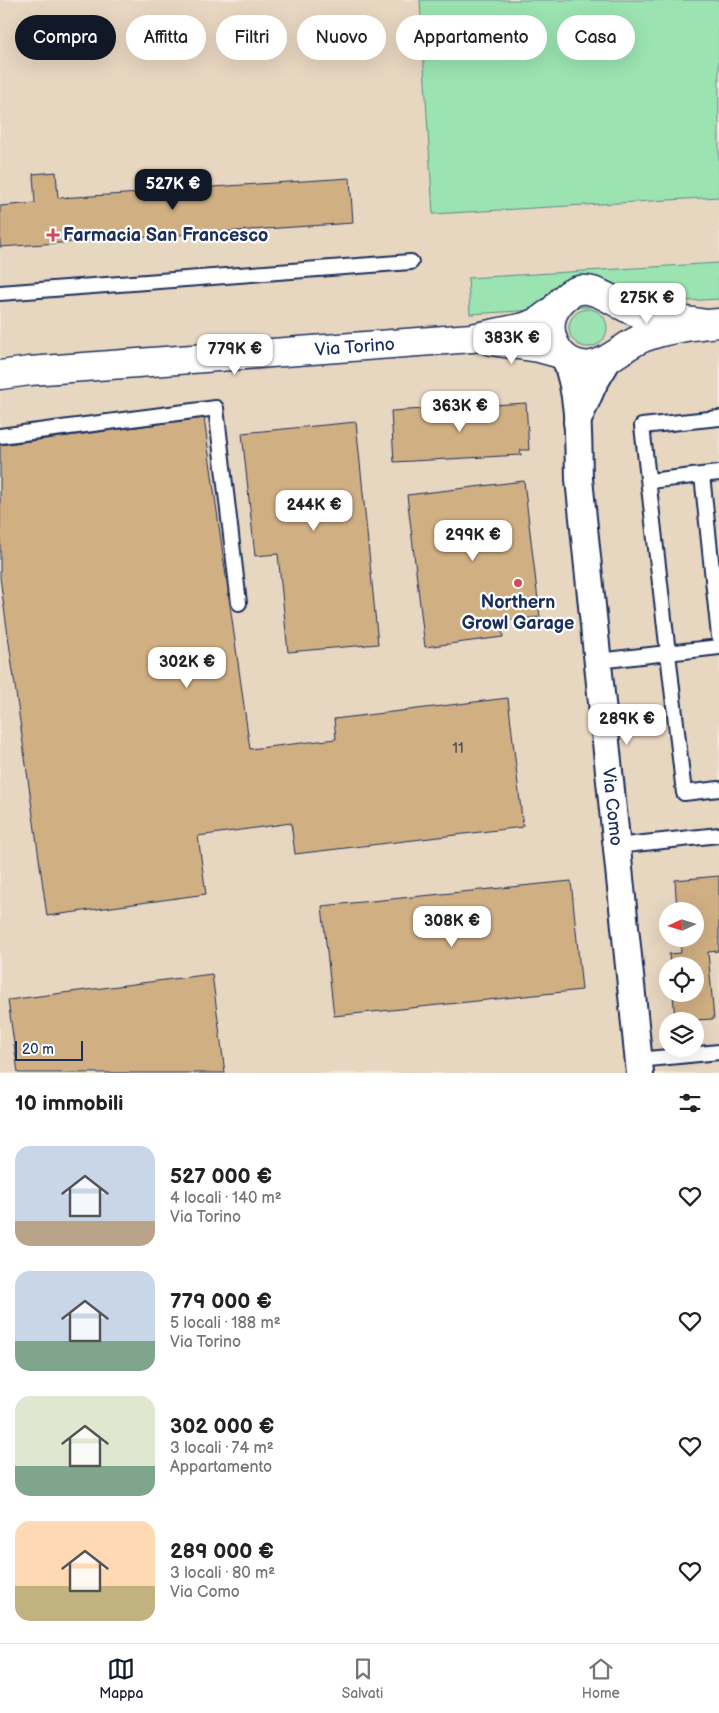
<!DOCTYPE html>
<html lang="it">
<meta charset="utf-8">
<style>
body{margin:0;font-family:"Balsamiq Sans",sans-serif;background:#f6f6f6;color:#222;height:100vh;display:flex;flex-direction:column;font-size:19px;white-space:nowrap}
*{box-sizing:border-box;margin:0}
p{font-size:16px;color:#767676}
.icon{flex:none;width:28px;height:28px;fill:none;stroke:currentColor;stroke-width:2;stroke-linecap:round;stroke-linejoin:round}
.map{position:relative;height:1073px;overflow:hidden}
.sheet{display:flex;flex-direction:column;background:#fff;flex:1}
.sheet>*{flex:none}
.guide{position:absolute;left:15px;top:15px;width:690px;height:45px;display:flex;gap:10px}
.needle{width:32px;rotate:266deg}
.fabs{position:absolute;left:659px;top:902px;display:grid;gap:10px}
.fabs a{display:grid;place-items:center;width:45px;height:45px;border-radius:50%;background:#fff;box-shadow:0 5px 20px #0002;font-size:25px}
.scale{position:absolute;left:15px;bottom:12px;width:68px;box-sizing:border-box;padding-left:5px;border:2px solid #1b2f5e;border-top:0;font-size:14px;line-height:18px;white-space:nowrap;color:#1b2f5e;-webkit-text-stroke:4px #fff;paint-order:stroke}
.price{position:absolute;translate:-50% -42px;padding:0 11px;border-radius:10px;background:#fff;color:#222;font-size:16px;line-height:32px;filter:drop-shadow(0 1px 2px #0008)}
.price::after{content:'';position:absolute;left:50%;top:30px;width:15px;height:11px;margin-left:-8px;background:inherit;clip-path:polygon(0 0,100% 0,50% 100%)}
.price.active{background:#111827;color:#fff}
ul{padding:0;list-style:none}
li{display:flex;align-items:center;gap:15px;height:125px;padding:0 15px}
li span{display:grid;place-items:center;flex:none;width:140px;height:100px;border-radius:15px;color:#555}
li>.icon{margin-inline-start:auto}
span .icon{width:60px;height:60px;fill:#fffc;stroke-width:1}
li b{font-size:21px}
h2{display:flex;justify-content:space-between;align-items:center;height:60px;padding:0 15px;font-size:21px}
.tag{padding:0 18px;border-radius:22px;background:#fff;box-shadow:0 5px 20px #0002;font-size:18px;line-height:45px}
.tag.active{background:#111827;color:#fff}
.tabs{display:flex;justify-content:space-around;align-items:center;height:70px;border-top:1px solid #e0e0e0;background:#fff;font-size:14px;color:#767676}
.tabs a{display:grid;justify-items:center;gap:2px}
.tabs .active{color:#111827}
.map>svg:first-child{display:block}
</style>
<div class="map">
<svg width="719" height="1073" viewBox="0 0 719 1073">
<rect width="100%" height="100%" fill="#f1e7da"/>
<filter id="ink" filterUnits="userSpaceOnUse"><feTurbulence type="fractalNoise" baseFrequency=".02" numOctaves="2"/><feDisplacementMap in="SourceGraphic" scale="10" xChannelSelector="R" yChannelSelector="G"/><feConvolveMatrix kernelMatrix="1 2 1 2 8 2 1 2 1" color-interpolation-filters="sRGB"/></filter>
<g filter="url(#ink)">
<!-- built -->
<path fill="#e7d6c0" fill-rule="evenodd" d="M 0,0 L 420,0 L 433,214 L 719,197 L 719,263 L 468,278 L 471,314 L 719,299 L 719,1073 L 0,1073 ZM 668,911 L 695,911 L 695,939 L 668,939 ZM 668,966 L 695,966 L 695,994 L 668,994 ZM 668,1021 L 695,1021 L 695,1049 L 668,1049 Z"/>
<!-- green -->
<path fill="#9be3b1" stroke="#5b8988" d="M 420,0 L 719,0 L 719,197 L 433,214 Z
M 719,263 L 719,299 L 470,314 L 468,278 Z
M569 328a19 19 0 1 1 38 0a19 19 0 1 1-38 0Z"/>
<!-- building -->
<path fill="#d0af83" stroke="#1b2f5e" d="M 181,171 L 182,189 L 350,178 L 353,223 L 0,247 L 0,206 L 35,203 L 33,174 L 56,172 L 58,198 L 158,192 L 157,173 Z
M 526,403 L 529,450 L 520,450 L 521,455 L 394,462 L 391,411 Z
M 204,418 L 250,749 L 336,739 L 334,719 L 508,698 L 523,827 L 295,854 L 291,823 L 198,836 L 206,894 L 47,916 L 0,578 L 0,445 Z
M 356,422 L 378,644 L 288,652 L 278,554 L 255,556 L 242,433 Z
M 524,481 L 540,617 L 501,621 L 503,637 L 425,647 L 407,495 Z
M 719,876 L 719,951 L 708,952 L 714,1019 L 675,1021 L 673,994 L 695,994 L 695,966 L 670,966 L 669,954 L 681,953 L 680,939 L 695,939 L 695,911 L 677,911 L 675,880 Z
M 571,881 L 582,990 L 334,1016 L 322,906 Z
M 212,974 L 225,1073 L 18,1073 L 8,1000 Z"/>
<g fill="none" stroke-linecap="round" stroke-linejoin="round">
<defs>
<path id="lane" d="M 0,293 L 411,262
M 719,418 L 642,426 L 684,793 L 719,789
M 0,436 L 216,408 L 239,603
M 702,475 L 719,636
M 649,481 L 719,473
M 598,661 L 719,647
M 616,846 L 719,835
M 638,1060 L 719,1052"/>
<g id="street">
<path id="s1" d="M 565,358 C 580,395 578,439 579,479 L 640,1073"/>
<path d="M 577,422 L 593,385 L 608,360"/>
</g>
<g id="secondary">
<path d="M 706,324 C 684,320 660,319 639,313 C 611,305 585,270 558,305 C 551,314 549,326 552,337 C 555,347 561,356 570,361 C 599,377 619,346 645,337 C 667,329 695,325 719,323"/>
<path d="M 491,341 L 539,348 L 561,354"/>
<path id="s2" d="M 0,375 L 30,371 L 472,338 L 525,327 L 539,321 L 555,309"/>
</g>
</defs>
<!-- lane casing -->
<use href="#lane" stroke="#1b2f5e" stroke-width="18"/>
<!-- street casing -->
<use href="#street" stroke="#1b2f5e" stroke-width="30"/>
<!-- secondary casing -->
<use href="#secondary" stroke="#1b2f5e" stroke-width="31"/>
<!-- lane -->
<use href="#lane" stroke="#fff" stroke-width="14"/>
<!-- street -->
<use href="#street" stroke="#fff" stroke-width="26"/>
<!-- secondary -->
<use href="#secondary" stroke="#fff" stroke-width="28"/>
</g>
</g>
<!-- markers -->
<g fill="#d1495b" stroke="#fff" stroke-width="2">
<path d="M50.5 227.5h5v5h5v5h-5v5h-5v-5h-5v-5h5z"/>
<circle cx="518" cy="583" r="5"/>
</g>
<g text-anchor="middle" stroke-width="4.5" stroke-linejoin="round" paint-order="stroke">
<!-- number labels -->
<g font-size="15" fill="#484f67">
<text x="458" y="753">11</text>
</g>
<!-- poi labels -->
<g font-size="18" font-weight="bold" fill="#1b2f5e" stroke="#fff" text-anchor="start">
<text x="63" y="241">Farmacia San Francesco</text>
<text x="518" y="608" text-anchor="middle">Northern<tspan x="518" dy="21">Growl Garage</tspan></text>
</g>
<!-- street labels -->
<g font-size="18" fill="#1b2f5e" stroke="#fff">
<text dy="6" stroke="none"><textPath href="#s2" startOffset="356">Via Torino</textPath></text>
<text dy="6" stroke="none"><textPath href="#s1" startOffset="452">Via Como</textPath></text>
</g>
</g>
</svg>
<div class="fabs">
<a><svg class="needle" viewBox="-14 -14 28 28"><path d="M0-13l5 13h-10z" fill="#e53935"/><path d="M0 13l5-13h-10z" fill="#767676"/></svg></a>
<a><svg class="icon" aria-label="locate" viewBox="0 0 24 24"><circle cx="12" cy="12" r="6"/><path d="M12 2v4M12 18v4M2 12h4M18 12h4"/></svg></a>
<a><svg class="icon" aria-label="layers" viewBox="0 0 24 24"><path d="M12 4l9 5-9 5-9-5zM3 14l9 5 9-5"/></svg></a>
</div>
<div class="scale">20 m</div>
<b class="price active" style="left:173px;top:211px">527K €</b>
<b class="price" style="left:647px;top:325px">275K €</b>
<b class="price" style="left:512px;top:365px">383K €</b>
<b class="price" style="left:235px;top:376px">779K €</b>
<b class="price" style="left:460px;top:433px">363K €</b>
<b class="price" style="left:314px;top:532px">244K €</b>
<b class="price" style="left:473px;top:562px">299K €</b>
<b class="price" style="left:187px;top:689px">302K €</b>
<b class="price" style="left:627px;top:746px">289K €</b>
<b class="price" style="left:452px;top:948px">308K €</b>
<div class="guide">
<a class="tag active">Compra</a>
<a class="tag">Affitta</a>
<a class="tag">Filtri</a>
<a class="tag">Nuovo</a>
<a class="tag">Appartamento</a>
<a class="tag">Casa</a>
</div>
</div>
<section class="sheet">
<h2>10 immobili<svg class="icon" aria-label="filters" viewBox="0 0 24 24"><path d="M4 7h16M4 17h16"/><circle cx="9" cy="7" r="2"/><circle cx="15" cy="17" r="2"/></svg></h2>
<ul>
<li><span style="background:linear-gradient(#c9d6e8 75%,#b9a48a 0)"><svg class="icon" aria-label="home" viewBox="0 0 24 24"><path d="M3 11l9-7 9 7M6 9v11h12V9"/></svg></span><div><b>527 000 €</b><p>4 locali · 140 m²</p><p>Via Torino</p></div><svg class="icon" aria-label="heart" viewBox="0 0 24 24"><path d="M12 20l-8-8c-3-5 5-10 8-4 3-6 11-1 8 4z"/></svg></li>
<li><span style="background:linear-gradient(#c9d6e8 70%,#7fa58c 0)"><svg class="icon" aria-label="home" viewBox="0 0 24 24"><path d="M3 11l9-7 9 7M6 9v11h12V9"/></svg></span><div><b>779 000 €</b><p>5 locali · 188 m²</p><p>Via Torino</p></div><svg class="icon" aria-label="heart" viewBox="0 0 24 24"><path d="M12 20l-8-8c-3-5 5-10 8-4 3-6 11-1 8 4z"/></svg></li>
<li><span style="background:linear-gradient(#dfe7d0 70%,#7fa58c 0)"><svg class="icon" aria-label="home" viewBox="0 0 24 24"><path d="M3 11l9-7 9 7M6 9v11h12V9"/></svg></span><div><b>302 000 €</b><p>3 locali · 74 m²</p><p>Appartamento</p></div><svg class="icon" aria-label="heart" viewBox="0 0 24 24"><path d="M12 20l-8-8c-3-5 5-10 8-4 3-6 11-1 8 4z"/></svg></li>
<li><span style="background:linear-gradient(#ffd9b3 65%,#c2b280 0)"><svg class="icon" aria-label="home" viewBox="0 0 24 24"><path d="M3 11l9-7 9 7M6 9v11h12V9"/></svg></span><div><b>289 000 €</b><p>3 locali · 80 m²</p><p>Via Como</p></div><svg class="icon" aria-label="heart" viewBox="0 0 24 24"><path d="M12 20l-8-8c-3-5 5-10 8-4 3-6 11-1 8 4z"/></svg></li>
</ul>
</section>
<nav class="tabs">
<a class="active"><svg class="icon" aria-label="map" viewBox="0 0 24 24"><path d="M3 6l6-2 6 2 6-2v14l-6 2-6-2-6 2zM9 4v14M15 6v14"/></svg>Mappa</a>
<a><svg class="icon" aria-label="saved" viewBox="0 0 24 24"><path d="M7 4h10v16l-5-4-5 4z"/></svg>Salvati</a>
<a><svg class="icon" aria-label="home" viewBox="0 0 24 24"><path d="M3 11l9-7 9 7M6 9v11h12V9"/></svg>Home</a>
</nav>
